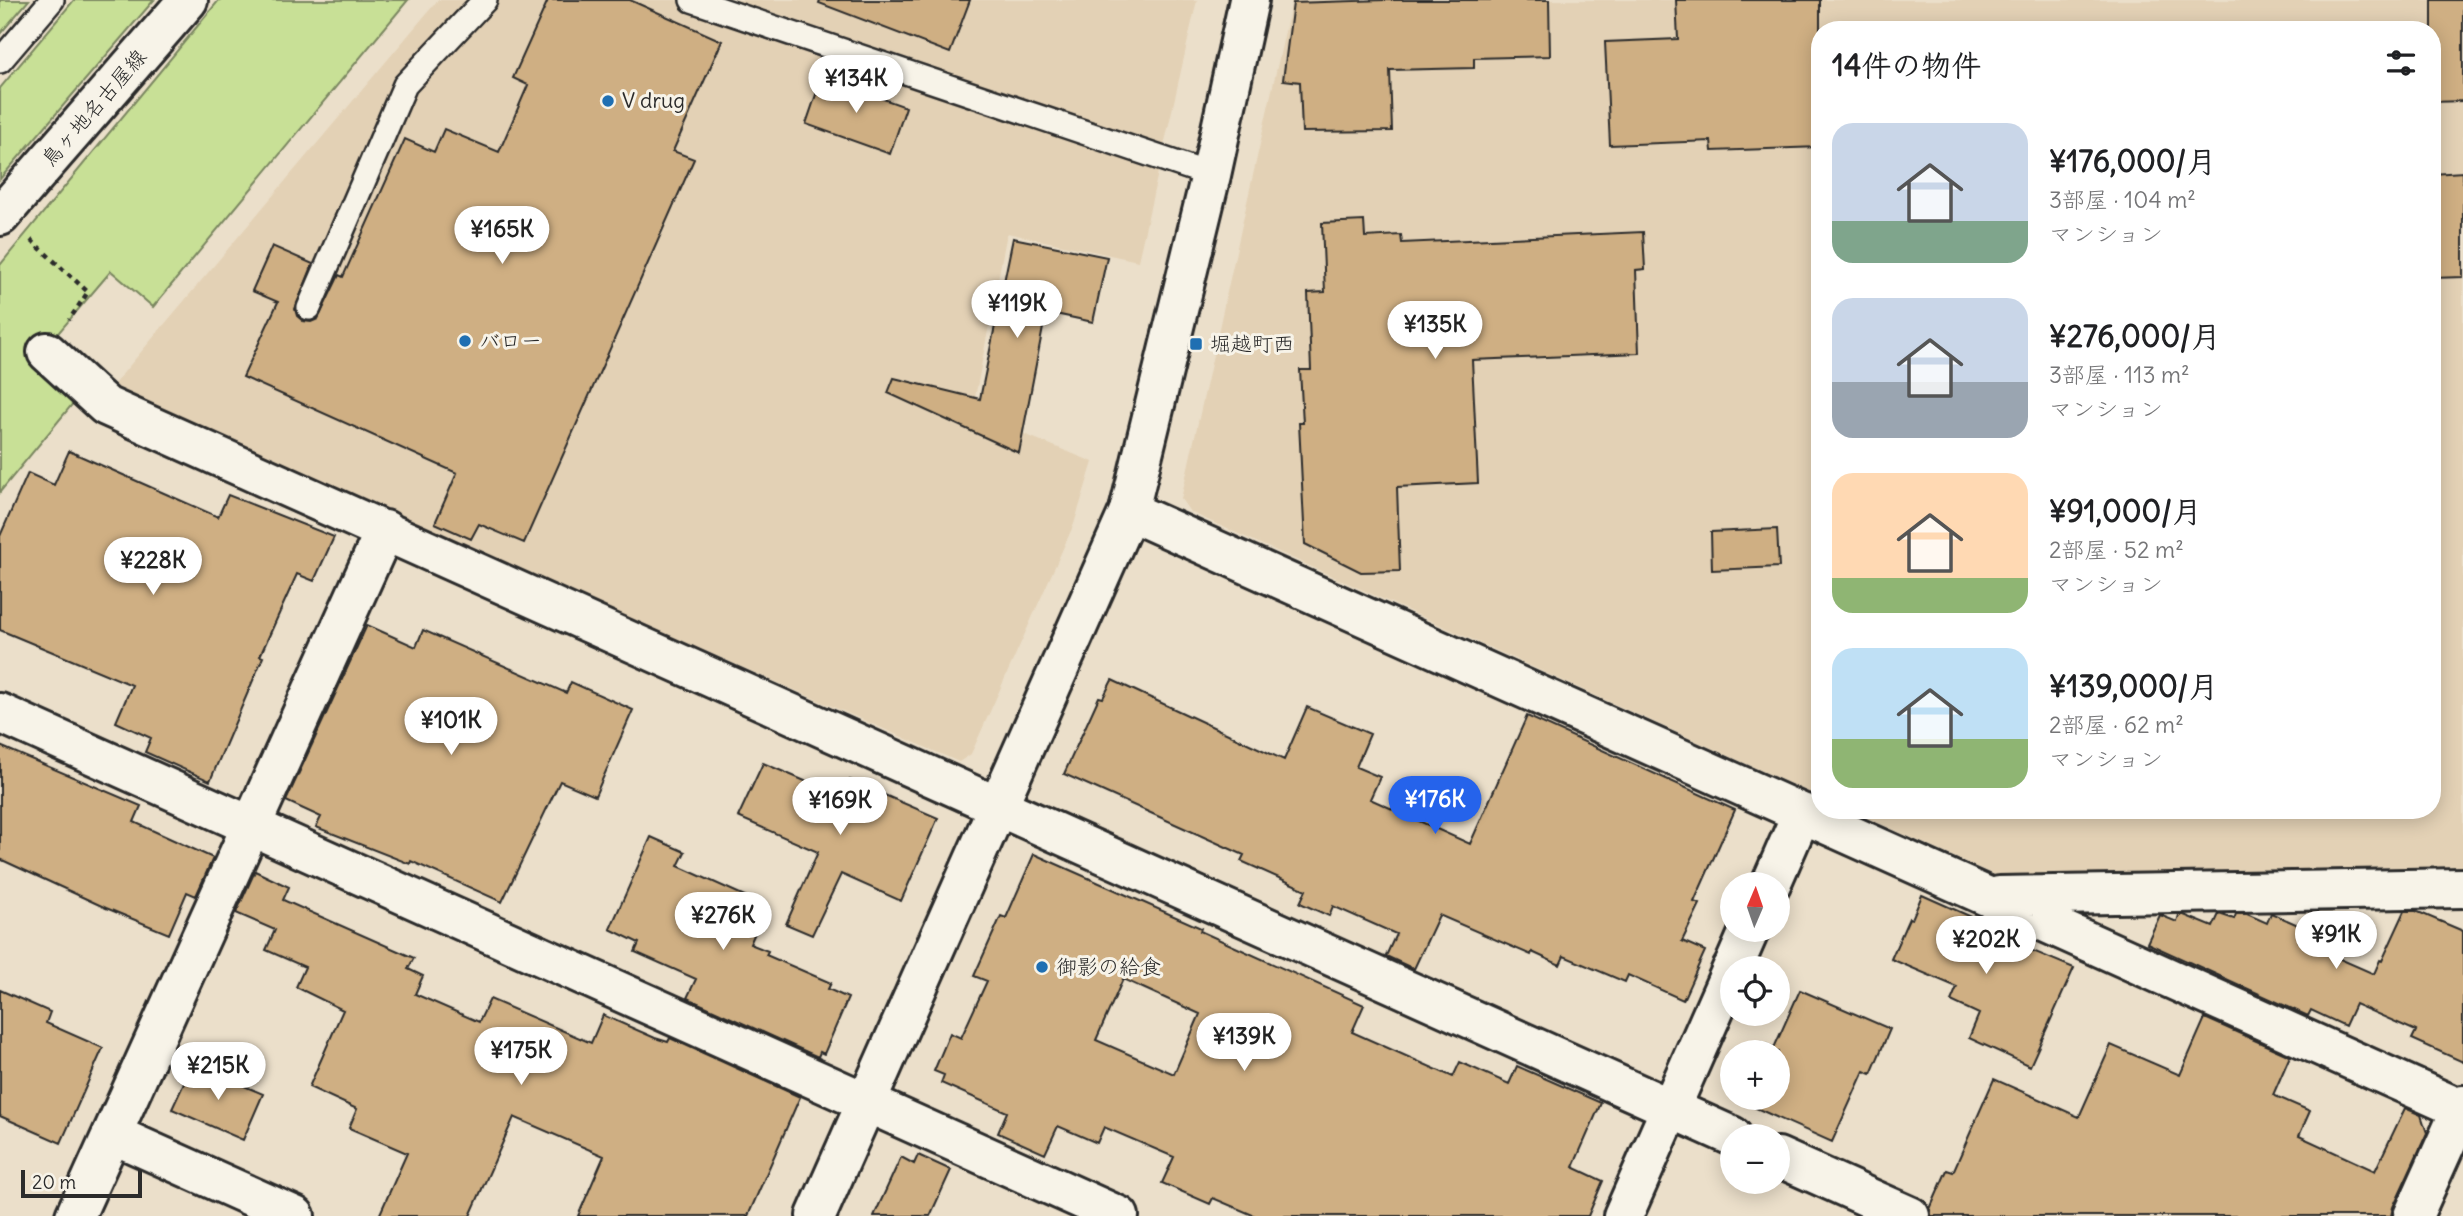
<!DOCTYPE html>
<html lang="ja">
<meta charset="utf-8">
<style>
body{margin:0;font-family:Delius,"Klee One",sans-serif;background:#f6f6f6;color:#202124;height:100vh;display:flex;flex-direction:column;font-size:26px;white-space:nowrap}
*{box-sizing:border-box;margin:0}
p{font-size:23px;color:#757577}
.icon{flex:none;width:38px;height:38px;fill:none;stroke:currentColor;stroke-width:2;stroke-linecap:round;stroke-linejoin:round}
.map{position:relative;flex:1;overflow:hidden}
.details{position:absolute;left:1811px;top:21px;width:630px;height:798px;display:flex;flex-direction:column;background:#fff;border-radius:28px;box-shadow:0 4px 18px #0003}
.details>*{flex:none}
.needle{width:46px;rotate:2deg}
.tools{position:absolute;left:1720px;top:872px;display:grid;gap:14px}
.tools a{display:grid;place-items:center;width:70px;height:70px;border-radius:50%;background:#fff;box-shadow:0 4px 18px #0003;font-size:35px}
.scale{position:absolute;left:21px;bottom:18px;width:121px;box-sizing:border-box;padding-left:7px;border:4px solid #2b2b2b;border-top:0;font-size:19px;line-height:24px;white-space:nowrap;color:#2b2b2b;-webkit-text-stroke:5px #f7f3e8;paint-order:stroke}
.price{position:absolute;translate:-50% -60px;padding:0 16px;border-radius:24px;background:#fff;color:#222;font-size:23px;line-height:46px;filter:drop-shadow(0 2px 4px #0008)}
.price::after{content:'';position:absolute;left:50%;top:42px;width:21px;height:16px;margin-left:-10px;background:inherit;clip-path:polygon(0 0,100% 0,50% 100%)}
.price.current{background:#2563eb;color:#fff}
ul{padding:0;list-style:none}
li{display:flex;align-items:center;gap:21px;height:175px;padding:0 21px}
li span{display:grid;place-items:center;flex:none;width:196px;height:140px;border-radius:21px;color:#555}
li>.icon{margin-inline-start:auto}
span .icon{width:84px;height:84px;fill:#fffc;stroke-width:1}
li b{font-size:30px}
h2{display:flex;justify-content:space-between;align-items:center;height:84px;padding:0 21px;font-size:30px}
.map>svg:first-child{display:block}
</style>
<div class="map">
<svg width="2463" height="1216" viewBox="0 0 2463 1216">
<rect width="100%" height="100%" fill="#ebdfca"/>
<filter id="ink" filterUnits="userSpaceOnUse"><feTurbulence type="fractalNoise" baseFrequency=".0143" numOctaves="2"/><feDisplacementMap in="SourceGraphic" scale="14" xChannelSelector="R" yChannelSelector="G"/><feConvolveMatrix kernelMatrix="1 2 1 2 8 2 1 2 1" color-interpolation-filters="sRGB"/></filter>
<g filter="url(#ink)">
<!-- built -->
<path fill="#e3d1b5" d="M 438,0 L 1197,0 L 1138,261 L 1007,233 L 972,413 L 1093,462 L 1074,524 L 971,754 L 959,762 L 109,390 Z
M 1292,0 L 2463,0 L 2463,866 L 2001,878 L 1850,810 L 2432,810 L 2432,30 L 1820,30 L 1820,797 L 1190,512 L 1181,499 Z"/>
<!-- green -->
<path fill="#c8e096" stroke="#7a8660" stroke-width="2" d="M 0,0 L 29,0 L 0,34 Z
M 74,0 L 154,0 L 0,179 L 0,88 Z
M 219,0 L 408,0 L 153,307 L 111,271 L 42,352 L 75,401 L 0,492 L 0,265 Z"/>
<!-- building -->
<path fill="#cfaf83" stroke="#2b2b2b" stroke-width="2" fill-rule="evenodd" d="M 548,0 L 630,0 L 722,41 L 673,151 L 694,159 L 524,543 L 479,524 L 471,539 L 435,523 L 457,473 L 243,377 L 278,302 L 252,291 L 272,246 L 313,264 L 295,309 L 297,316 L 303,321 L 311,322 L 318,319 L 339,275 L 343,277 L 405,139 L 434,152 L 444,129 L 499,152 L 528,85 L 513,78 Z
M 820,0 L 970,0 L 950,53 L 819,3 Z
M 1385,0 L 1549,0 L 1550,56 L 1474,58 L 1474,68 L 1390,70 L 1392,131 L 1302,132 L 1300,82 L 1283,80 L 1293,3 Z
M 1676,0 L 1820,0 L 1820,147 L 1712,151 L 1711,141 L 1610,145 L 1605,42 L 1678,39 Z
M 2432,0 L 2463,0 L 2463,101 L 2432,102 Z
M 822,77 L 906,107 L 890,154 L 806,124 Z
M 2463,172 L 2463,277 L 2432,278 L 2432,174 Z
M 1364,221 L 1365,237 L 1401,235 L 1402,243 L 1643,232 L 1645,269 L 1636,270 L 1639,353 L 1472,360 L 1478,483 L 1397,487 L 1400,571 L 1361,572 L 1305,544 L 1299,423 L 1303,423 L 1300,370 L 1311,370 L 1308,293 L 1325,292 L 1322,223 Z
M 1013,238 L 1107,257 L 1093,322 L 1046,312 L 1019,453 L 888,393 L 894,378 L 980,399 Z
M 69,451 L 218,517 L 228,495 L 334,537 L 314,581 L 297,574 L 260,656 L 263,657 L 210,781 L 145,752 L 151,738 L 116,722 L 132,685 L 0,630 L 0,536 L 28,473 L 54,485 Z
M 1777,529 L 1779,567 L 1712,570 L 1711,532 Z
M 367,625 L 416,647 L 423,630 L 566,693 L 571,682 L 633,710 L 595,796 L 560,781 L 502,902 L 411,861 L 410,864 L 316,827 L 321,817 L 286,801 Z
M 1112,680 L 1284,760 L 1307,707 L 1370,734 L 1356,767 L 1380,777 L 1370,799 L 1470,844 L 1527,716 L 1735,810 L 1694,902 L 1700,904 L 1682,941 L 1705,951 L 1683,1000 L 1628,975 L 1625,982 L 1564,956 L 1560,965 L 1532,952 L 1531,955 L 1439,915 L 1414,969 L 1386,956 L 1396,934 L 1333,906 L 1329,916 L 1300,903 L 1306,890 L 1241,861 L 1244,855 L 1064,774 L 1099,697 L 1103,698 Z
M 0,746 L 141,806 L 134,822 L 213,858 L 196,896 L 187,892 L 169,934 L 106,908 L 0,859 Z
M 763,763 L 842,797 L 850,780 L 938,818 L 901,901 L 841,874 L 812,935 L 786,924 L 818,852 L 738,817 Z
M 651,837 L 685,852 L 678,866 L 767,906 L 750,944 L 768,951 L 766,955 L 831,983 L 828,989 L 848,998 L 824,1054 L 820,1052 L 818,1057 L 687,998 L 696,979 L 635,952 L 639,943 L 610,929 Z
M 1034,854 L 1201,928 L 1200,931 L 1364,1005 L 1352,1032 L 1453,1077 L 1460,1062 L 1509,1084 L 1517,1066 L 1601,1103 L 1573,1167 L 1603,1181 L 1588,1216 L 1255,1216 L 1213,1198 L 1210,1204 L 1162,1183 L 1174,1157 L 1104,1127 L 1097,1143 L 1058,1126 L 1045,1154 L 998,1133 L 1007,1112 L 941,1083 L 944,1075 L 934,1071 L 950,1033 L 961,1038 L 987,981 L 974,976 L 1001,916 L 1006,918 ZM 1123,979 L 1200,1014 L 1174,1074 L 1096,1040 Z
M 255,871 L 289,887 L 283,900 L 414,958 L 408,969 L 423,976 L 415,994 L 479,1022 L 490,999 L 591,1043 L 603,1015 L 655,1038 L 668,1042 L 670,1038 L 800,1097 L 748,1216 L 578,1216 L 604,1156 L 514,1117 L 470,1216 L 379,1216 L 407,1153 L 349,1128 L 357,1109 L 309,1087 L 343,1010 L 296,987 L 305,967 L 266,950 L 275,930 L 236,913 Z
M 1922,895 L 2012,935 L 2009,941 L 2074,968 L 2030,1066 L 1969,1038 L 1979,1014 L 1951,1001 L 1957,987 L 1891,959 L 1909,918 L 1912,919 Z
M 2405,911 L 2416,911 L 2463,931 L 2463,1062 L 2412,1039 L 2416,1031 L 2355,1004 L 2345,1026 L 2311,1010 L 2308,1016 L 2147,943 L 2160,915 L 2177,922 L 2179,915 L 2184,915 L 2213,927 L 2219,914 L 2234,919 L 2236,914 L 2247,914 L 2267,923 L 2271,913 L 2305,928 L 2299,941 L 2374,974 L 2380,960 L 2382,961 Z
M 0,990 L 50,1012 L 46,1023 L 103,1048 L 61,1143 L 0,1116 Z
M 1800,990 L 1890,1029 L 1871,1074 L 1864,1071 L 1832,1142 L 1736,1099 L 1737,1097 L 1778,1097 L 1778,1052 L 1757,1052 L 1761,1042 L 1774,1048 Z
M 2205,1018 L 2290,1056 L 2273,1095 L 2310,1111 L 2299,1136 L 2375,1171 L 2405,1108 L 2421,1115 L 2427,1133 L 2393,1207 L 2391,1216 L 1931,1216 L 1930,1209 L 1947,1170 L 1953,1172 L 1994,1079 L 2079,1117 L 2111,1045 L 2180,1075 Z
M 193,1064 L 263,1094 L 243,1140 L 172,1109 Z
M 918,1155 L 951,1170 L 930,1216 L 874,1216 L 901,1157 L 914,1164 Z"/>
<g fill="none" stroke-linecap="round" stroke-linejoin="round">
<defs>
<path id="lane" d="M 692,0 L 1211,175
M 0,61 L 52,0
M 309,308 L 405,85 L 485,0"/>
<path id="street" d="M 47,352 L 106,406 L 1732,1136
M 1129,511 L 2463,1110
M 0,713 L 1119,1216
M 1771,884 L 1802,813
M 1999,896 L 2463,888
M 1733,968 L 1750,929
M 112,1134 L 295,1216
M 1778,1157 L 1910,1216
M 75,1216 L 385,530
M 1623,1216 L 1732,969
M 2413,1216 L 2463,1105"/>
<path id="secondary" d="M 0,216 L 188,0
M 816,1216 L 1129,511 L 1211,175 L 1249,0"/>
</defs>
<!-- lane casing -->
<use href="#lane" stroke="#2b2b2b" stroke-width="28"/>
<!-- street casing -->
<use href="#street" stroke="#2b2b2b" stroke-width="44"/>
<!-- secondary casing -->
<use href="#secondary" stroke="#2b2b2b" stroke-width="44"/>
<!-- path -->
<path stroke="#2b2b2b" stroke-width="4.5" stroke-dasharray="5 5" stroke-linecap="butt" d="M 31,240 L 88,292 L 69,320"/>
<!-- lane -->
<use href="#lane" stroke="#f7f3e8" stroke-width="23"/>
<!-- street -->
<use href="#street" stroke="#f7f3e8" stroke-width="38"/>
<!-- secondary -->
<use href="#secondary" stroke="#f7f3e8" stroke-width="38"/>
</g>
</g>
<!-- markers -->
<g fill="#1f6fb2" stroke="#f7f3e8" stroke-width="2.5">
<circle cx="608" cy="101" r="7"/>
<circle cx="465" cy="341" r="7"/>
<rect x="1189" y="337" width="14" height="14" rx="3.5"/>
<circle cx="1042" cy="967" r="7"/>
</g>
<g text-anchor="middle" stroke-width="6" stroke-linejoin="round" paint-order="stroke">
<!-- poi labels -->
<g font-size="21" fill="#2b2b2b" stroke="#f7f3e8" text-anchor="start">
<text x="622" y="108">V drug</text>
<text x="479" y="348">バロー</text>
<text x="1210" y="351">堀越町西</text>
<text x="1056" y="974">御影の給食</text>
</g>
<!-- street labels -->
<g font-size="21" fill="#2b2b2b" stroke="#f7f3e8">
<text transform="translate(94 108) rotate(-49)" y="7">鳥ヶ地名古屋線</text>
</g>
</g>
</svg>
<div class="tools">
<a><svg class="needle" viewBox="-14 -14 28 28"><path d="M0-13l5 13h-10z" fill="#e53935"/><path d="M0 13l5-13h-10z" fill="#757577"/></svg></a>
<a><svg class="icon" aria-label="locate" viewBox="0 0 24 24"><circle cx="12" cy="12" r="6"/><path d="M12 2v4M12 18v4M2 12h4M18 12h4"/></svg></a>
<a>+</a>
<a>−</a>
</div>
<div class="scale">20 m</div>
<b class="price" style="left:856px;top:115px">¥134K</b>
<b class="price" style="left:502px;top:266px">¥165K</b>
<b class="price" style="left:1017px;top:340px">¥119K</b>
<b class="price" style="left:1435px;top:361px">¥135K</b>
<b class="price" style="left:153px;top:597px">¥228K</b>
<b class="price" style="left:451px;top:757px">¥101K</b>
<b class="price current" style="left:1435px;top:836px">¥176K</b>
<b class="price" style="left:840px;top:837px">¥169K</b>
<b class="price" style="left:723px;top:952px">¥276K</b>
<b class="price" style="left:2336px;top:971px">¥91K</b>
<b class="price" style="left:1986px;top:976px">¥202K</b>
<b class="price" style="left:1244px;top:1073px">¥139K</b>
<b class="price" style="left:521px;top:1087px">¥175K</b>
<b class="price" style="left:218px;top:1102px">¥215K</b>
<section class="details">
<h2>14件の物件<svg class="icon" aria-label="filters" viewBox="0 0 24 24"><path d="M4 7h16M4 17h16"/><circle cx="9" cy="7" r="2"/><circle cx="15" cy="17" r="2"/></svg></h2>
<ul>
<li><span style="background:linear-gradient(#c9d6e8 70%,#7fa58c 0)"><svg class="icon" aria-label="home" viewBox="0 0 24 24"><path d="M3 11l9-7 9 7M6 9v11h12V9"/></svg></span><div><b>¥176,000/月</b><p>3部屋 · 104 m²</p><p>マンション</p></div></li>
<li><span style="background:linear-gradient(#c9d6e8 60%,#9aa5b1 0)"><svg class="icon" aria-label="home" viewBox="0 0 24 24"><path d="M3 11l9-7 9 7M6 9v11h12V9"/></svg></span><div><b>¥276,000/月</b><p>3部屋 · 113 m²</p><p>マンション</p></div></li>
<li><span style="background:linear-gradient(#ffd9b3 75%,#8fb573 0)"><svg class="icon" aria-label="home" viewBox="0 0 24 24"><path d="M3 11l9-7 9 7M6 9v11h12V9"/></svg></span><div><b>¥91,000/月</b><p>2部屋 · 52 m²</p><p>マンション</p></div></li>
<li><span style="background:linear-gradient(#bfe0f5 65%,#8fb573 0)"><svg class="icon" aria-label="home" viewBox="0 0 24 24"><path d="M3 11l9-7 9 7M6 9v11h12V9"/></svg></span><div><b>¥139,000/月</b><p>2部屋 · 62 m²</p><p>マンション</p></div></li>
</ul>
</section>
</div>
